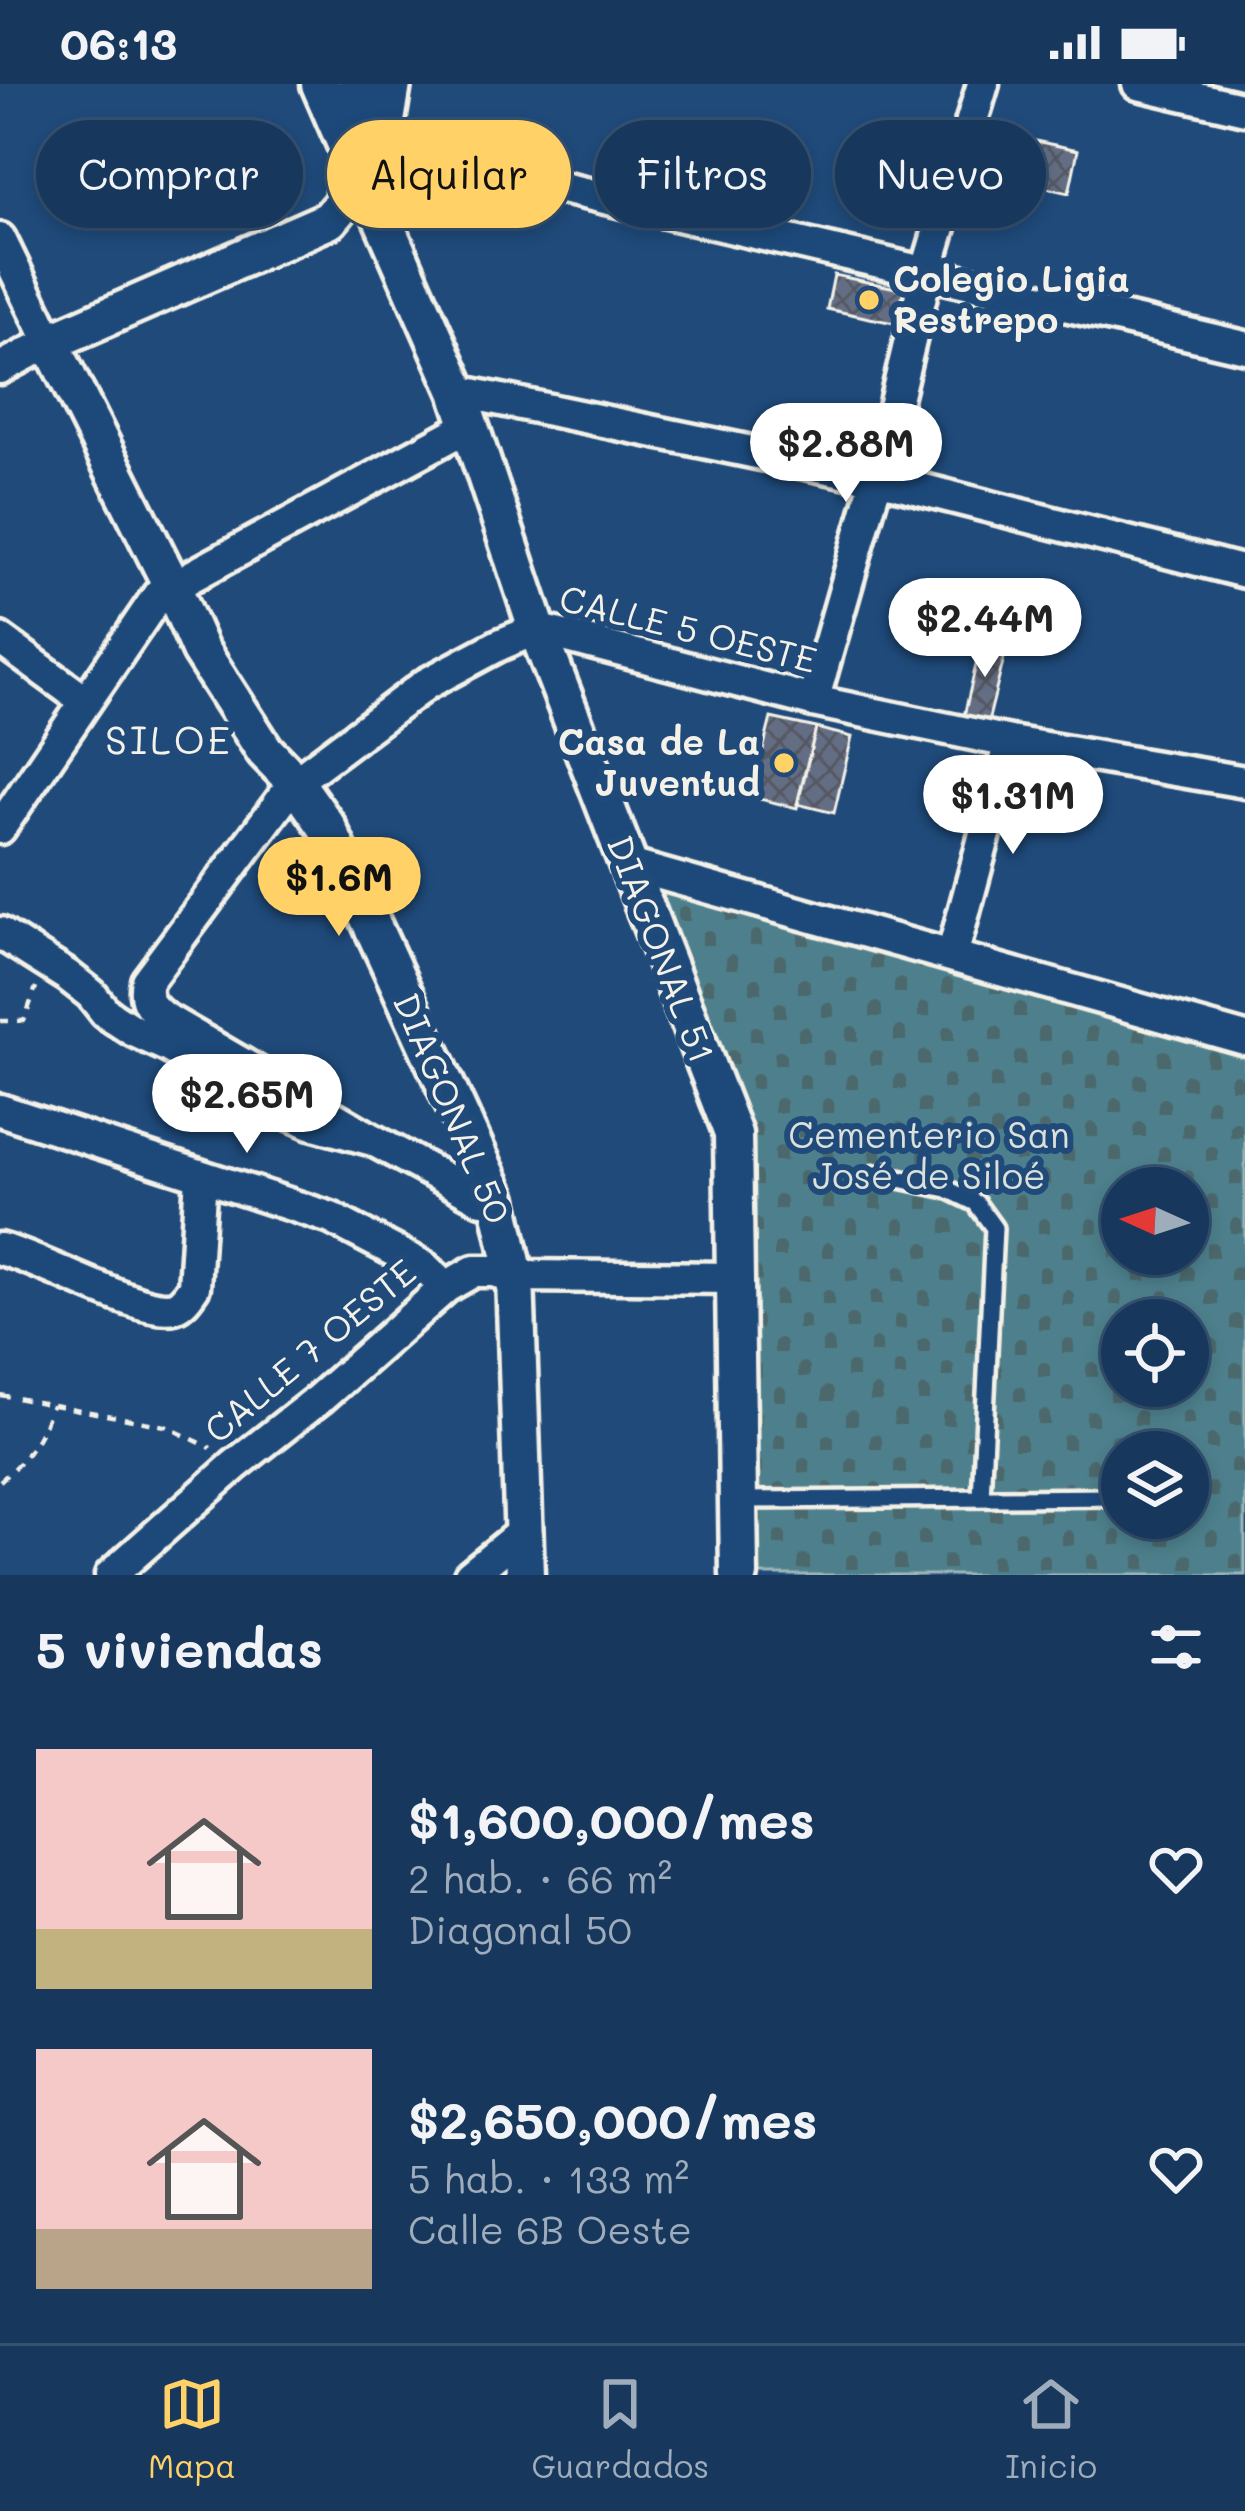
<!DOCTYPE html>
<html lang="es">
<meta charset="utf-8">
<style>
body{margin:0;font-family:Mali,sans-serif;background:#244365;color:#f1f3f6;height:100vh;display:flex;flex-direction:column;font-size:45px;white-space:nowrap}
*{box-sizing:border-box;margin:0}
p{font-size:39px;color:#9eacbb}
.icon{flex:none;width:66px;height:66px;fill:none;stroke:currentColor;stroke-width:2;stroke-linecap:round;stroke-linejoin:round}
.map{position:relative;height:1491px;overflow:hidden}
.drawer{display:flex;flex-direction:column;background:#17385c;flex:1}
.drawer>*{flex:none}
.guide{position:absolute;left:36px;top:36px;width:1173px;height:108px;display:flex;gap:24px}
.needle{width:78px;rotate:273deg}
.tools{position:absolute;left:1101px;top:1083px;display:grid;gap:24px}
.tools a{display:grid;place-items:center;width:108px;height:108px;border-radius:50%;background:#17385c;box-shadow:0 6px 18px #0003,0 0 0 3px #365272;font-size:60px}
.price{position:absolute;translate:-50% -102px;padding:0 27px;border-radius:42px;background:#fff;color:#222;font-size:39px;line-height:78px;filter:drop-shadow(0 3px 6px #0008)}
.price::after{content:'';position:absolute;left:50%;top:72px;width:36px;height:27px;margin-left:-18px;background:inherit;clip-path:polygon(0 0,100% 0,50% 100%)}
.price.on{background:#ffd166;color:#111}
ul{padding:0;list-style:none}
li{display:flex;align-items:center;gap:36px;height:300px;padding:0 36px}
li span{display:grid;place-items:center;flex:none;width:336px;height:240px;border-radius:0px;color:#555}
li>.icon{margin-inline-start:auto}
span .icon{width:144px;height:144px;fill:#fffc;stroke-width:1}
li b{font-size:51px}
h2{display:flex;justify-content:space-between;align-items:center;height:144px;padding:0 36px;font-size:51px}
.chip{padding:0 42px;border-radius:54px;background:#17385c;box-shadow:0 6px 18px #0003,0 0 0 3px #365272;font-size:42px;line-height:108px}
.chip.on{background:#ffd166;color:#111}
.status{display:flex;justify-content:space-between;align-items:center;height:84px;padding:0 60px;background:#17385c;direction:ltr}
.status svg{height:33px;fill:currentColor}
.menu{display:flex;justify-content:space-around;align-items:center;height:168px;border-top:3px solid #365272;background:#17385c;font-size:33px;color:#9eacbb}
.menu a{display:grid;justify-items:center;gap:6px}
.menu .on{color:#ffd166}
.map>svg:first-child{display:block}
</style>
<div class="status"><b>06:13</b><svg viewBox="0 0 49 12"><path d="M0 12V9h3v3zM5 12V6h3v6zM10 12V3h3v9zM15 12V0h3v12zM26 1h20v11H26zM47 4h2v5h-2z"/></svg></div>
<div class="map">
<svg width="1245" height="1491" viewBox="0 0 1245 1491">
<defs>
<pattern id="cemetery-stones" width="16" height="16" patternUnits="userSpaceOnUse" patternTransform="scale(3)"><rect width="16" height="16" fill="#4d808c"/><path d="M2 7V4a2 2 0 0 1 4 0v3zM10 15v-3a2 2 0 0 1 4 0v3z" fill="#4b676c"/></pattern>
<pattern id="building-cross-hatch" width="8" height="8" patternUnits="userSpaceOnUse" patternTransform="scale(3)"><rect width="8" height="8" fill="#646e84"/><path d="M0 0l8 8M0 8l8-8" fill="none" stroke="#555962"/></pattern>
</defs>
<rect width="100%" height="100%" fill="#1f4a7a"/>
<filter id="ink" filterUnits="userSpaceOnUse"><feTurbulence type="fractalNoise" baseFrequency=".00833" numOctaves="2"/><feDisplacementMap in="SourceGraphic" scale="24" xChannelSelector="R" yChannelSelector="G"/><feConvolveMatrix kernelMatrix="1 2 1 2 8 2 1 2 1" color-interpolation-filters="sRGB"/></filter>
<g filter="url(#ink)">
<!-- cemetery -->
<path fill="url(#cemetery-stones)" stroke="#a0b8ba" stroke-width="3" fill-rule="evenodd" d="M 629,781 L 1245,955 L 1245,1491 L 739,1491 L 733,1050 ZM 1122,1104 L 1188,1104 L 1188,1170 L 1122,1170 ZM 1122,1236 L 1188,1236 L 1188,1302 L 1122,1302 ZM 1122,1368 L 1188,1368 L 1188,1434 L 1122,1434 Z"/>
<!-- building -->
<path fill="url(#building-cross-hatch)" stroke="#f4f1e8" stroke-width="3" d="M 993,48 L 1078,66 L 1069,109 L 984,90 Z
M 834,191 L 910,207 L 903,241 L 827,225 Z
M 983,551 L 999,555 L 995,569 L 1005,570 L 988,638 L 964,632 Z
M 771,634 L 816,644 L 797,724 L 751,713 Z
M 816,644 L 852,653 L 834,729 L 797,720 Z"/>
<g fill="none" stroke-linecap="round" stroke-linejoin="round">
<defs>
<path id="service" d="M 875,1090 L 947,1105 L 976,1119 L 994,1144 L 981,1414
M 739,1416 L 1122,1413"/>
<path id="minor" d="M 1138,0 L 1245,25
M 382,62 L 1245,263
M 0,155 L 50,258 L 0,284
M 458,307 L 877,394 L 1245,488
M 0,555 L 85,617
M 813,617 L 877,394 L 927,186 L 983,0
M 0,744 L 159,510 L 469,342
M 629,781 L 1245,955
M 0,849 L 68,892 L 91,910 L 106,929 L 132,946 L 167,962 L 274,1023 L 311,1039 L 373,1056 L 482,1115 L 498,1115
M 952,872 L 1010,658
M 0,1026 L 331,1134 L 423,1182 L 446,1203
M 373,1056 L 162,933 C 149,922 143,915 147,897 L 295,698 L 426,600 L 499,561 L 537,545 L 813,617 L 1010,658 L 1245,698
M 0,1165 C 38,1173 143,1232 174,1223 C 183,1220 189,1210 194,1203 L 201,1092
M 111,1491 L 235,1381 L 319,1315 L 446,1203 L 474,1187 L 493,1187 L 515,1192 L 736,1194
M 470,1491 L 524,1447"/>
<path id="tertiary" d="M 320,0 L 349,67
M 357,0 L 344,118 L 329,136 L 50,258 L 172,502 L 200,566 L 265,667 L 295,698 L 327,743 L 498,1115 L 515,1192 L 525,1491
M 392,0 L 382,62 L 378,125 L 458,307 L 537,545 L 733,1050 L 739,1491"/>
</defs>
<!-- service casing -->
<use href="#service" stroke="#f4f1e8" stroke-width="24"/>
<!-- minor casing -->
<use href="#minor" stroke="#f4f1e8" stroke-width="39"/>
<!-- tertiary casing -->
<use href="#tertiary" stroke="#f4f1e8" stroke-width="45"/>
<!-- path -->
<path stroke="#f4f1e8" stroke-width="4.5" stroke-dasharray="9 9" stroke-linecap="butt" d="M 0,937 L 24,937 L 36,903
M 0,1311 L 165,1342 L 211,1364
M 0,1397 C 29,1371 39,1357 52,1321"/>
<!-- service -->
<use href="#service" stroke="#1f4a7a" stroke-width="15"/>
<!-- minor -->
<use href="#minor" stroke="#1f4a7a" stroke-width="30"/>
<!-- tertiary -->
<use href="#tertiary" stroke="#1f4a7a" stroke-width="36"/>
</g>
</g>
<!-- markers -->
<g fill="#ffd166" stroke="#1f4a7a" stroke-width="4.5">
<circle cx="869" cy="216" r="12"/>
<circle cx="784" cy="679" r="12"/>
</g>
<g text-anchor="middle" stroke-width="12" stroke-linejoin="round" paint-order="stroke">
<!-- poi labels -->
<g font-size="36" font-weight="bold" fill="#f4f1e8" stroke="#1f4a7a" text-anchor="start">
<text x="893" y="208">Colegio Ligia<tspan x="893" dy="41">Restrepo</tspan></text>
<text x="760" y="671" text-anchor="end">Casa de La<tspan x="760" dy="41">Juventud</tspan></text>
</g>
<!-- street labels -->
<g font-size="36" fill="#f4f1e8" stroke="#1f4a7a">
<text transform="translate(688 545) rotate(14)" y="13">CALLE 5 OESTE</text>
<text transform="translate(661 865) rotate(69)" y="13">DIAGONAL 51</text>
<text transform="translate(452 1024) rotate(67)" y="13">DIAGONAL 50</text>
<text transform="translate(310 1267) rotate(-40)" y="13">CALLE 7 OESTE</text>
</g>
<!-- park labels -->
<g font-size="36" fill="#dbe0da" stroke="#1f4a7a">
<text x="929" y="1064">Cementerio San<tspan x="929" dy="41">José de Siloé</tspan></text>
</g>
<!-- neighbourhood labels -->
<g font-size="39" letter-spacing="3" fill="#f4f1e8" stroke="#1f4a7a">
<text x="169" y="670">SILOE</text>
</g>
</g>
</svg>
<div class="tools">
<a><svg class="needle" viewBox="-14 -14 28 28"><path d="M0-13l5 13h-10z" fill="#e53935"/><path d="M0 13l5-13h-10z" fill="#9eacbb"/></svg></a>
<a><svg class="icon" aria-label="locate" viewBox="0 0 24 24"><circle cx="12" cy="12" r="6"/><path d="M12 2v4M12 18v4M2 12h4M18 12h4"/></svg></a>
<a><svg class="icon" aria-label="layers" viewBox="0 0 24 24"><path d="M12 4l9 5-9 5-9-5zM3 14l9 5 9-5"/></svg></a>
</div>
<b class="price" style="left:846px;top:421px">$2.88M</b>
<b class="price" style="left:985px;top:596px">$2.44M</b>
<b class="price" style="left:1013px;top:773px">$1.31M</b>
<b class="price on" style="left:339px;top:855px">$1.6M</b>
<b class="price" style="left:247px;top:1072px">$2.65M</b>
<div class="guide">
<a class="chip">Comprar</a>
<a class="chip on">Alquilar</a>
<a class="chip">Filtros</a>
<a class="chip">Nuevo</a>
</div>
</div>
<section class="drawer">
<h2>5 viviendas<svg class="icon" aria-label="filters" viewBox="0 0 24 24"><path d="M4 7h16M4 17h16"/><circle cx="9" cy="7" r="2"/><circle cx="15" cy="17" r="2"/></svg></h2>
<ul>
<li><span style="background:linear-gradient(#f6c9c9 75%,#c2b280 0)"><svg class="icon" aria-label="home" viewBox="0 0 24 24"><path d="M3 11l9-7 9 7M6 9v11h12V9"/></svg></span><div><b>$1,600,000/mes</b><p>2 hab. · 66 m²</p><p>Diagonal 50</p></div><svg class="icon" aria-label="heart" viewBox="0 0 24 24"><path d="M12 20l-8-8c-3-5 5-10 8-4 3-6 11-1 8 4z"/></svg></li>
<li><span style="background:linear-gradient(#f6c9c9 75%,#b9a48a 0)"><svg class="icon" aria-label="home" viewBox="0 0 24 24"><path d="M3 11l9-7 9 7M6 9v11h12V9"/></svg></span><div><b>$2,650,000/mes</b><p>5 hab. · 133 m²</p><p>Calle 6B Oeste</p></div><svg class="icon" aria-label="heart" viewBox="0 0 24 24"><path d="M12 20l-8-8c-3-5 5-10 8-4 3-6 11-1 8 4z"/></svg></li>
</ul>
</section>
<nav class="menu">
<a class="on"><svg class="icon" aria-label="map" viewBox="0 0 24 24"><path d="M3 6l6-2 6 2 6-2v14l-6 2-6-2-6 2zM9 4v14M15 6v14"/></svg>Mapa</a>
<a><svg class="icon" aria-label="saved" viewBox="0 0 24 24"><path d="M7 4h10v16l-5-4-5 4z"/></svg>Guardados</a>
<a><svg class="icon" aria-label="home" viewBox="0 0 24 24"><path d="M3 11l9-7 9 7M6 9v11h12V9"/></svg>Inicio</a>
</nav>
